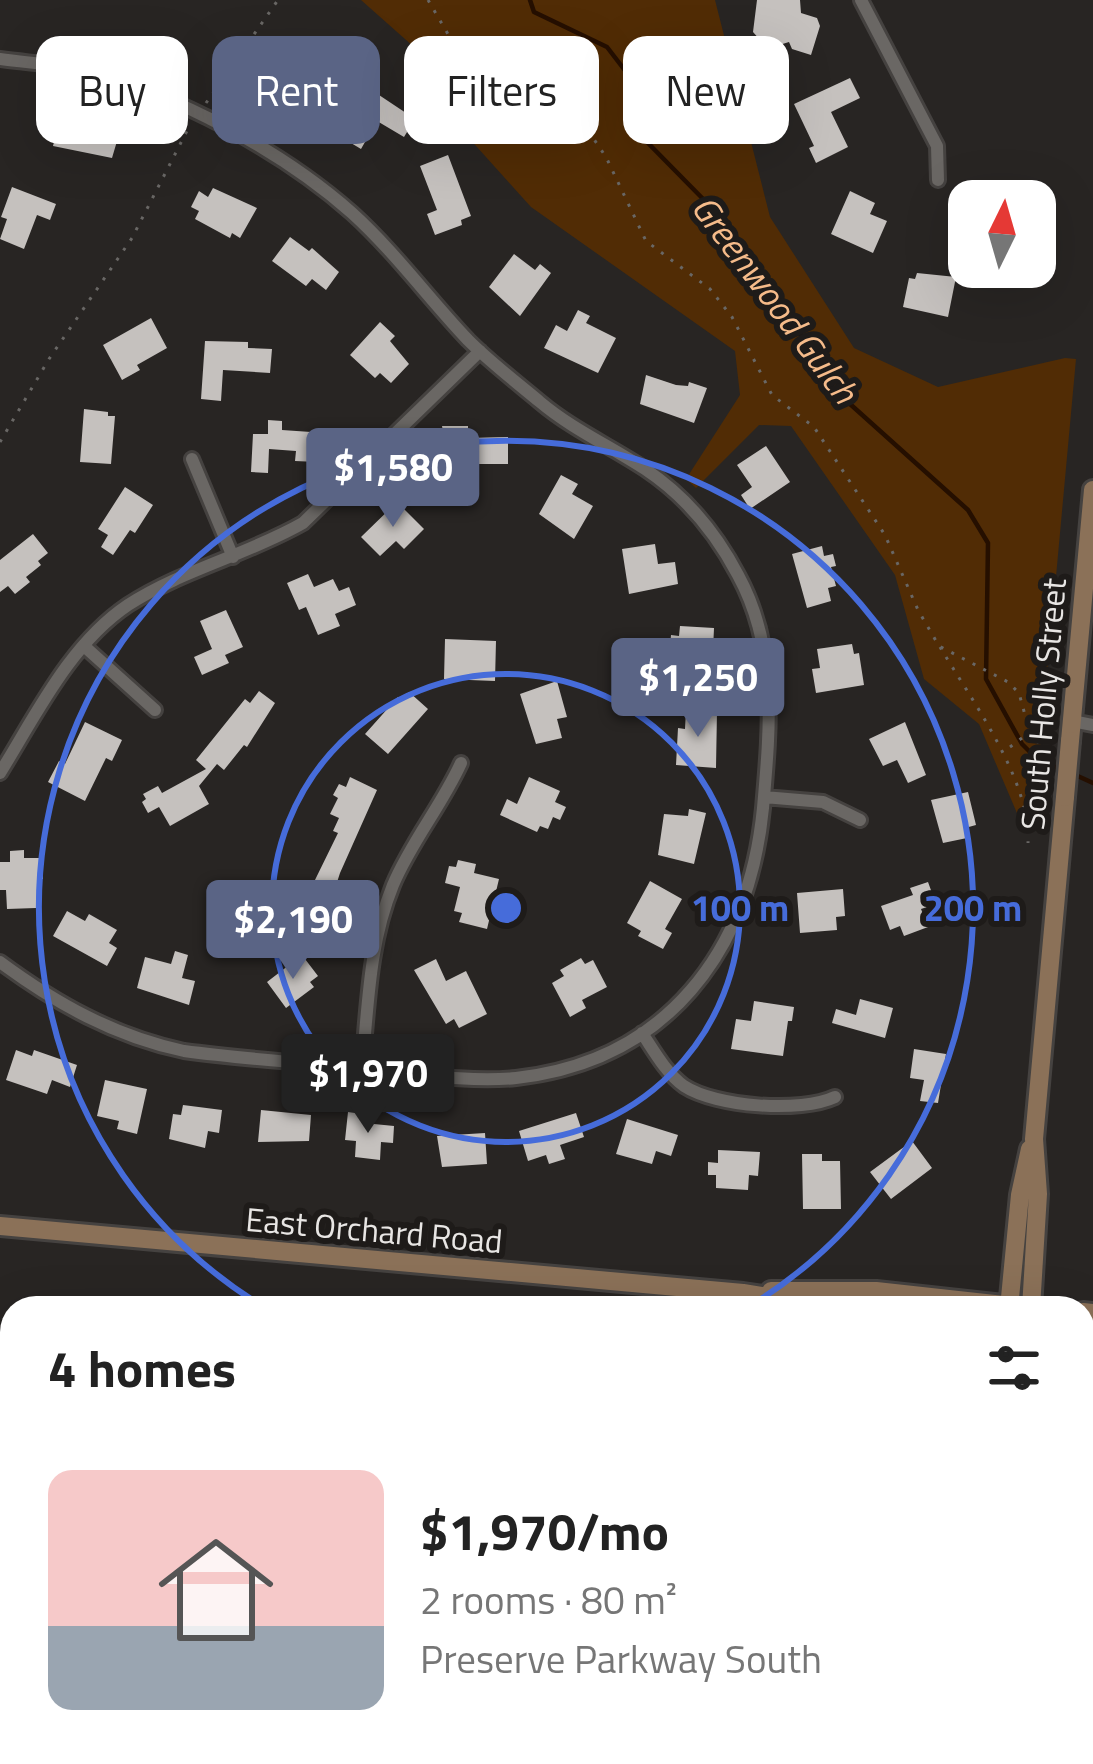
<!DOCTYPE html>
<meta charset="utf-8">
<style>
body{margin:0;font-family:"Titillium Web",sans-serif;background:#f2f2f2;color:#222;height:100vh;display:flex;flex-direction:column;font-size:45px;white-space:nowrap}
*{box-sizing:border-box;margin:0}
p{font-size:39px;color:#767676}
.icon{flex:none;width:66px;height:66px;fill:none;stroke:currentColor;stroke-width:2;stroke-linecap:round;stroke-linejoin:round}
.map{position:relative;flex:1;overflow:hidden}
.drawer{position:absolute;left:0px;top:1296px;width:1095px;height:468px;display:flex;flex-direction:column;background:#fff;border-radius:36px 36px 0 0;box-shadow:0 12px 48px #0002}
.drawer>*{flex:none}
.guide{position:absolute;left:36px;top:36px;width:1023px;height:108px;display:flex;gap:24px}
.needle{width:78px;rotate:5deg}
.controls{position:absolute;left:948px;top:180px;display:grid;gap:24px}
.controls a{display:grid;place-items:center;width:108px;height:108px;border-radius:24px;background:#fff;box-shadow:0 12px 48px #0002;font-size:60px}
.price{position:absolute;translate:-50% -102px;padding:0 27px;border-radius:12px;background:#5a6485;color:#fff;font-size:39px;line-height:78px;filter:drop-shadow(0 3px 6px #0008)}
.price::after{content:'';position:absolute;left:50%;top:72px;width:36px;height:27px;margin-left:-18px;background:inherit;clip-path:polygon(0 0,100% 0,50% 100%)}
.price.current{background:#222;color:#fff}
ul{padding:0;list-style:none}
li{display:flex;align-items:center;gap:36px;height:300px;padding:0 48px}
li+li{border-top:3px solid #e0e0e0}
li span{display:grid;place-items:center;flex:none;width:336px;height:240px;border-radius:24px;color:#555}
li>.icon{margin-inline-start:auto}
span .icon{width:144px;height:144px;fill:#fffc;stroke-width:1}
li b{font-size:51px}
h2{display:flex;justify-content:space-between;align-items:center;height:144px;padding:0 48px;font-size:51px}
.tag{padding:0 42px;border-radius:24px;background:#fff;box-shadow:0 12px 48px #0002;font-size:42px;line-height:108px}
.tag.current{background:#5a6485;color:#fff}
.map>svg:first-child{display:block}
</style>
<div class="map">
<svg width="1093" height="1764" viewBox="0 0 1093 1764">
<rect width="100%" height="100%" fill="#282523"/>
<!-- built -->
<path fill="#352d27" d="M 1083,1355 L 1093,1357 L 1093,1764 L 1019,1764 L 1020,1752 L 1083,1752 Z"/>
<!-- green -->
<path fill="#512c05" d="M 361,0 L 715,0 L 770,217 L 854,348 L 938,387 L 1065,358 L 1076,359 L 1033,827 L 1022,825 L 979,724 L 924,679 L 895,575 L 791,426 L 759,425 L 696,488 L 686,479 L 740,395 L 735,351 L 531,207 L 450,117 L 441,71 Z"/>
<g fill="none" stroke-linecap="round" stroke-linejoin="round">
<!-- stream -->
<path stroke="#250f00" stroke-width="4.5" d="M 530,0 L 534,12 L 607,47 L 630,77 L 647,142 L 707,203 L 759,288 L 797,325 L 810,360 L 830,386 L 968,510 L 988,543 L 986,679 L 1022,744 L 1038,760 L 1060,769
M 1071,773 L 1093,783"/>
</g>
<!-- building -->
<path fill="#c5c1be" d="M 757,0 L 800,0 L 801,13 L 817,18 L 820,26 L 811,55 L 792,49 L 789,42 L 776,46 L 761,41 L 753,32 Z
M 295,39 L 300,47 L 324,58 L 322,75 L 334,82 L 320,105 L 295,90 L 298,85 L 275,71 L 290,40 Z
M 850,78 L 860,98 L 831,112 L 848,147 L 816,163 L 809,148 L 814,146 L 794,104 Z
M 373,91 L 415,119 L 404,137 L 377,121 L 361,149 L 341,137 L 361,102 L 365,105 Z
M 60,117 L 120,131 L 112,158 L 53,146 Z
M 448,155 L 471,216 L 461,220 L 462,225 L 435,235 L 427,214 L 437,210 L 420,166 Z
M 12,187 L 56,204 L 50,220 L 37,215 L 24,249 L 0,239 L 7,219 L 1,217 Z
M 213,188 L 257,208 L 240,238 L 232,233 L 230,238 L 195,219 L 199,211 L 191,207 L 199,191 L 208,197 Z
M 850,191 L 875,203 L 870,214 L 887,221 L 873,253 L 831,234 Z
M 290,237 L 309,251 L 312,248 L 339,272 L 326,290 L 312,279 L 306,286 L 272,261 Z
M 514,254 L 535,270 L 540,264 L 551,273 L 520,316 L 489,287 Z
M 917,273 L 956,277 L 948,317 L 903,307 L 909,278 L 915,279 Z
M 578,310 L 590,316 L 586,323 L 616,338 L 598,373 L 544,348 L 556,325 L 567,331 Z
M 151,318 L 167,348 L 137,365 L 140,370 L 122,380 L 103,345 Z
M 380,322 L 395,336 L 390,341 L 409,364 L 391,383 L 380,373 L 375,378 L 350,355 Z
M 205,341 L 248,342 L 248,348 L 272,349 L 270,373 L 223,370 L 221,401 L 201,399 Z
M 646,375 L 676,385 L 688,386 L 689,382 L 707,388 L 694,423 L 640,404 Z
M 84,409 L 108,412 L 108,416 L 115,416 L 111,464 L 80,462 Z
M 268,420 L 282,421 L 282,430 L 311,432 L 311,442 L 318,442 L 317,462 L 295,461 L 296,451 L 269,449 L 268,473 L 251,472 L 253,434 L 268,434 Z
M 442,426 L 468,426 L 468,438 L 508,437 L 508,464 L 449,464 Z
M 766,446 L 790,482 L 750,509 L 741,495 L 752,487 L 737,465 Z
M 561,475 L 578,484 L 572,494 L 593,506 L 574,539 L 539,514 Z
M 125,487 L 153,505 L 135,533 L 130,530 L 113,555 L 101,547 L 108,535 L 98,529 Z
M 397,502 L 424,529 L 404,549 L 396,541 L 380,556 L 361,537 Z
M 33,534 L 48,553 L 38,561 L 41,565 L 26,577 L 30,582 L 15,594 L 8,586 L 0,592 L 0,560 Z
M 655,544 L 658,564 L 675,562 L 678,584 L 629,594 L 622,549 Z
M 822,546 L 824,556 L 833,554 L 836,566 L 831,567 L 836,586 L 828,588 L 831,601 L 807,608 L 792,554 Z
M 308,574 L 314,587 L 333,579 L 339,591 L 349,587 L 356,605 L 335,614 L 340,626 L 318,635 L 306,607 L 299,610 L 287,583 Z
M 226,610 L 243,647 L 225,655 L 229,663 L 202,675 L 194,657 L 212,649 L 200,621 Z
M 680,626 L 714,628 L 712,673 L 679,672 L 681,648 L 670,648 L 671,635 L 679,636 Z
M 445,639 L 496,641 L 495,681 L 444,679 Z
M 852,644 L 854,654 L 859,653 L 864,685 L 816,693 L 812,669 L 820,668 L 817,649 Z
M 557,681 L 567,717 L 557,719 L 562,738 L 536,744 L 520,694 Z
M 259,691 L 275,703 L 247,747 L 244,745 L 224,770 L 217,764 L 199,786 L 209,804 L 170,826 L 159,807 L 148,813 L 142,802 L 146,799 L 143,794 L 158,786 L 162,793 L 206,769 L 196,760 L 245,699 L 250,703 Z
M 409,692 L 428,709 L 388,754 L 365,734 L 398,697 L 402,700 Z
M 686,709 L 717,711 L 716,768 L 676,765 L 678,728 L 685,729 Z
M 85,722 L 122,740 L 112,761 L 106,758 L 85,801 L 48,782 L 59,761 L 65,764 Z
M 905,722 L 926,775 L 908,783 L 897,760 L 883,766 L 869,739 Z
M 350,777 L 377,790 L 340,873 L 321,932 L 293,921 L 301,900 L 292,897 L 297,883 L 304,886 L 306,880 L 314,882 L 338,833 L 333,831 L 339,818 L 330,814 L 338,798 L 333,795 L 339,784 L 346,787 Z
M 529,777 L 560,791 L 555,802 L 566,807 L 560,820 L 553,817 L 548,829 L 540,826 L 537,832 L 500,815 L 507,799 L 517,804 Z
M 968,792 L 976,825 L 965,828 L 967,838 L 943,843 L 931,800 Z
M 689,809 L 706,813 L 694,864 L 658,855 L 664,814 L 688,816 Z
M 24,850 L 24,858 L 42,858 L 43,879 L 38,879 L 36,908 L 7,909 L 6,890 L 0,890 L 0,862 L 10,862 L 10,851 Z
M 458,860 L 476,864 L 474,873 L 499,879 L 487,929 L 459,922 L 462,913 L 454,911 L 460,887 L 445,883 L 449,866 L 456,867 Z
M 650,881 L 682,899 L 665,929 L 672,933 L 663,949 L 638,936 L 641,931 L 627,923 Z
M 928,882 L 936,904 L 921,909 L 928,927 L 904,936 L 900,926 L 890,930 L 881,906 L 913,895 L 910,888 Z
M 843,889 L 845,916 L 836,917 L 837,930 L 800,933 L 797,893 Z
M 67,911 L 85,921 L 89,914 L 117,930 L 109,943 L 117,948 L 107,966 L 53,936 Z
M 175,951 L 188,955 L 182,978 L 195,981 L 189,1005 L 137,988 L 145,957 L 171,964 Z
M 302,955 L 318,976 L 310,982 L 314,987 L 286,1008 L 267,982 Z
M 581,958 L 585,964 L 593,960 L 607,987 L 582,1000 L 586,1008 L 570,1017 L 552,983 L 564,976 L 560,970 Z
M 436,959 L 446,981 L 466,971 L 487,1014 L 459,1028 L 454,1019 L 446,1024 L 414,970 Z
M 860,999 L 893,1008 L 885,1038 L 832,1023 L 836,1009 L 856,1015 Z
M 754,1001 L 794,1007 L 792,1021 L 788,1021 L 783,1056 L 731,1049 L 736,1019 L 751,1021 Z
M 914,1049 L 946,1054 L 938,1103 L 920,1101 L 924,1080 L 910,1078 Z
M 16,1050 L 32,1056 L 34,1050 L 77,1065 L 70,1087 L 52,1080 L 47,1094 L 6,1080 Z
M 105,1080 L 147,1089 L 137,1134 L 117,1129 L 119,1121 L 97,1116 Z
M 183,1105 L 222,1110 L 219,1133 L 208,1131 L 205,1148 L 169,1139 L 173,1114 L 181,1115 Z
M 261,1110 L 311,1115 L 309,1141 L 258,1142 Z
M 348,1112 L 364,1114 L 364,1123 L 394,1126 L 393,1143 L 381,1142 L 380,1160 L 355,1157 L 356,1141 L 345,1140 Z
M 576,1113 L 584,1137 L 560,1145 L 565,1159 L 549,1164 L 546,1155 L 528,1161 L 519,1131 Z
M 627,1119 L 678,1135 L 671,1156 L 656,1151 L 652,1164 L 616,1154 Z
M 485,1133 L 487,1164 L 442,1167 L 437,1136 Z
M 912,1141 L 932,1168 L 891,1199 L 870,1172 Z
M 718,1150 L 760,1152 L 758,1176 L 749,1175 L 748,1190 L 716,1188 L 716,1175 L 708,1175 L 708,1162 L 718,1163 Z
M 802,1154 L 822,1154 L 822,1161 L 840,1161 L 841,1209 L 803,1209 Z"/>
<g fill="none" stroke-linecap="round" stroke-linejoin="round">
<defs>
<path id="lane" d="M 1083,1682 L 1085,1680
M 1050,1752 L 1059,1764
M 1074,1752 L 1089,1764
M 1073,1764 L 1086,1762"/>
<path id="street" d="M 861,0 L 937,146 L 938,180
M 0,59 C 28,63 57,64 85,71 C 176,94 282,151 352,213 C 395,252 429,299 468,340 C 490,362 516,382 540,402 C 572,429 610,446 645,469 C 684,495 716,533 738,575 C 778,648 770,728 763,808 C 749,951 667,1061 516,1078 C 467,1083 414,1073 364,1068 C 304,1063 244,1059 184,1051 C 114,1036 57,1004 0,962
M 192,459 L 233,557
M 84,646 L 155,710
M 1072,721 L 1093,725
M 0,773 C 36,715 70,644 128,605 C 182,570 247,555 303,523 L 480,351
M 764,797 L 823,802 L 860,820
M 642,1033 C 654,1051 666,1073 684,1086 C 716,1107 801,1113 835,1097
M 362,1068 C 368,1007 369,943 393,885 C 411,842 442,805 461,763
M 0,1394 L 12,1395
M 153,1752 L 161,1764"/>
<path id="secondary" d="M 1070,741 L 1093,490
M 0,1226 L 743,1293 L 840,1308
M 771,1291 L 876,1291 L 1032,1308
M 1009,1308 L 1020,1195 L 1030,1149
M 1031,1308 L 1038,1194 L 1034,1139 L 1065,797
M 1083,1312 L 1093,1313
M 1083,1338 L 1093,1339
M 964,1764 L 966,1752
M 997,1764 L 998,1752"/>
</defs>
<!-- lane casing -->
<use href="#lane" stroke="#454240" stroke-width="12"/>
<!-- street casing -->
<use href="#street" stroke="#454240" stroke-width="18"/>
<!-- secondary casing -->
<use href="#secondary" stroke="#454240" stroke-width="24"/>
<!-- path -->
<path stroke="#696765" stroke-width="3" stroke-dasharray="3 9" stroke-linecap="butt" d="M 428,0 L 462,58 L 485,82 L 550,103 L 585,126 L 606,157 L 646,241 L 710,289 L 732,317 L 772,395 L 814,427 L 885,535 L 918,610 L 939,646 L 1008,682 L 1019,693 L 1031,737 L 1052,753
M 206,103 L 278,0
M 0,442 L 49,359 L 132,238 L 190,125
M 940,647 C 972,701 1031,780 1028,843
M 1043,722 L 1057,687"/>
<!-- lane -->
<use href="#lane" stroke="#6a6764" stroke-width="6"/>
<!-- street -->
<use href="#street" stroke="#6a6764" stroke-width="12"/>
<!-- secondary -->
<use href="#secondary" stroke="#8b7158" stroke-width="18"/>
<defs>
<path id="secondary-bridge" d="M 1065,797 L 1070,741"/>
</defs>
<!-- secondary-bridge casing -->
<use href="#secondary-bridge" stroke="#454240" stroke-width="24" stroke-linecap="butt"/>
<!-- path-bridge -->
<path stroke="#696765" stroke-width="3" stroke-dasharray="3 9" stroke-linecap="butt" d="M 1010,747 L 1043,722"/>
<!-- secondary-bridge -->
<use href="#secondary-bridge" stroke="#8b7158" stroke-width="18"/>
</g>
<!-- distance rings -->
<g fill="none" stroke="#466cda" stroke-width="6">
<circle cx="506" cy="908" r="234"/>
<path d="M262 1306A467 467 0 1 1 750 1306"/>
</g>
<g text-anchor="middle" stroke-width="12" stroke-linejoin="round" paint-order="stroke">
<!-- street labels -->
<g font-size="33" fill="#e8e6e4" stroke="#1e1b19">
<text transform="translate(1043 704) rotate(-85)" y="12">South Holly Street</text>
<text transform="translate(374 1230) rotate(5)" y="12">East Orchard Road</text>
</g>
<!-- water labels -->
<g font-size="36" font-style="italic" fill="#f5bb8a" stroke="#1e1b19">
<text transform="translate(775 299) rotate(53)" y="13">Greenwood Gulch</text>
</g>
</g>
<circle cx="506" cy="908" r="18" fill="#466cda" stroke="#1e1b19" stroke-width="6"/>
<g font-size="36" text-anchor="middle" font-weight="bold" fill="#466cda" stroke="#1e1b19" stroke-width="12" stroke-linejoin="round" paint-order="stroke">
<text x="740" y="921">100 m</text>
<text x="973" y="921">200 m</text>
</g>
</svg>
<div class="controls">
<a><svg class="needle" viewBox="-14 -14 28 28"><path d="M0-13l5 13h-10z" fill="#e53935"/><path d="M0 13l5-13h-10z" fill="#767676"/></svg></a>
</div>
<b class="price" style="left:393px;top:530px">$1,580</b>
<b class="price" style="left:698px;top:740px">$1,250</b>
<b class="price" style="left:293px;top:982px">$2,190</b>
<b class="price current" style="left:368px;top:1136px">$1,970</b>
<div class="guide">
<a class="tag">Buy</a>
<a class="tag current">Rent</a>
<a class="tag">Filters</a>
<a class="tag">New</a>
</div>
<section class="drawer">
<h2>4 homes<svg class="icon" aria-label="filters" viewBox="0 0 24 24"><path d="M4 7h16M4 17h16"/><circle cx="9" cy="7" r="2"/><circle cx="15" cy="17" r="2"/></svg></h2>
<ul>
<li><span style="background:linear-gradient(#f6c9c9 65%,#9aa5b1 0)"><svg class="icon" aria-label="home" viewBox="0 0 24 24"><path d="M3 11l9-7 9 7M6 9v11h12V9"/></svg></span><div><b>$1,970/mo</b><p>2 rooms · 80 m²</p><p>Preserve Parkway South</p></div></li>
</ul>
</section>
</div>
